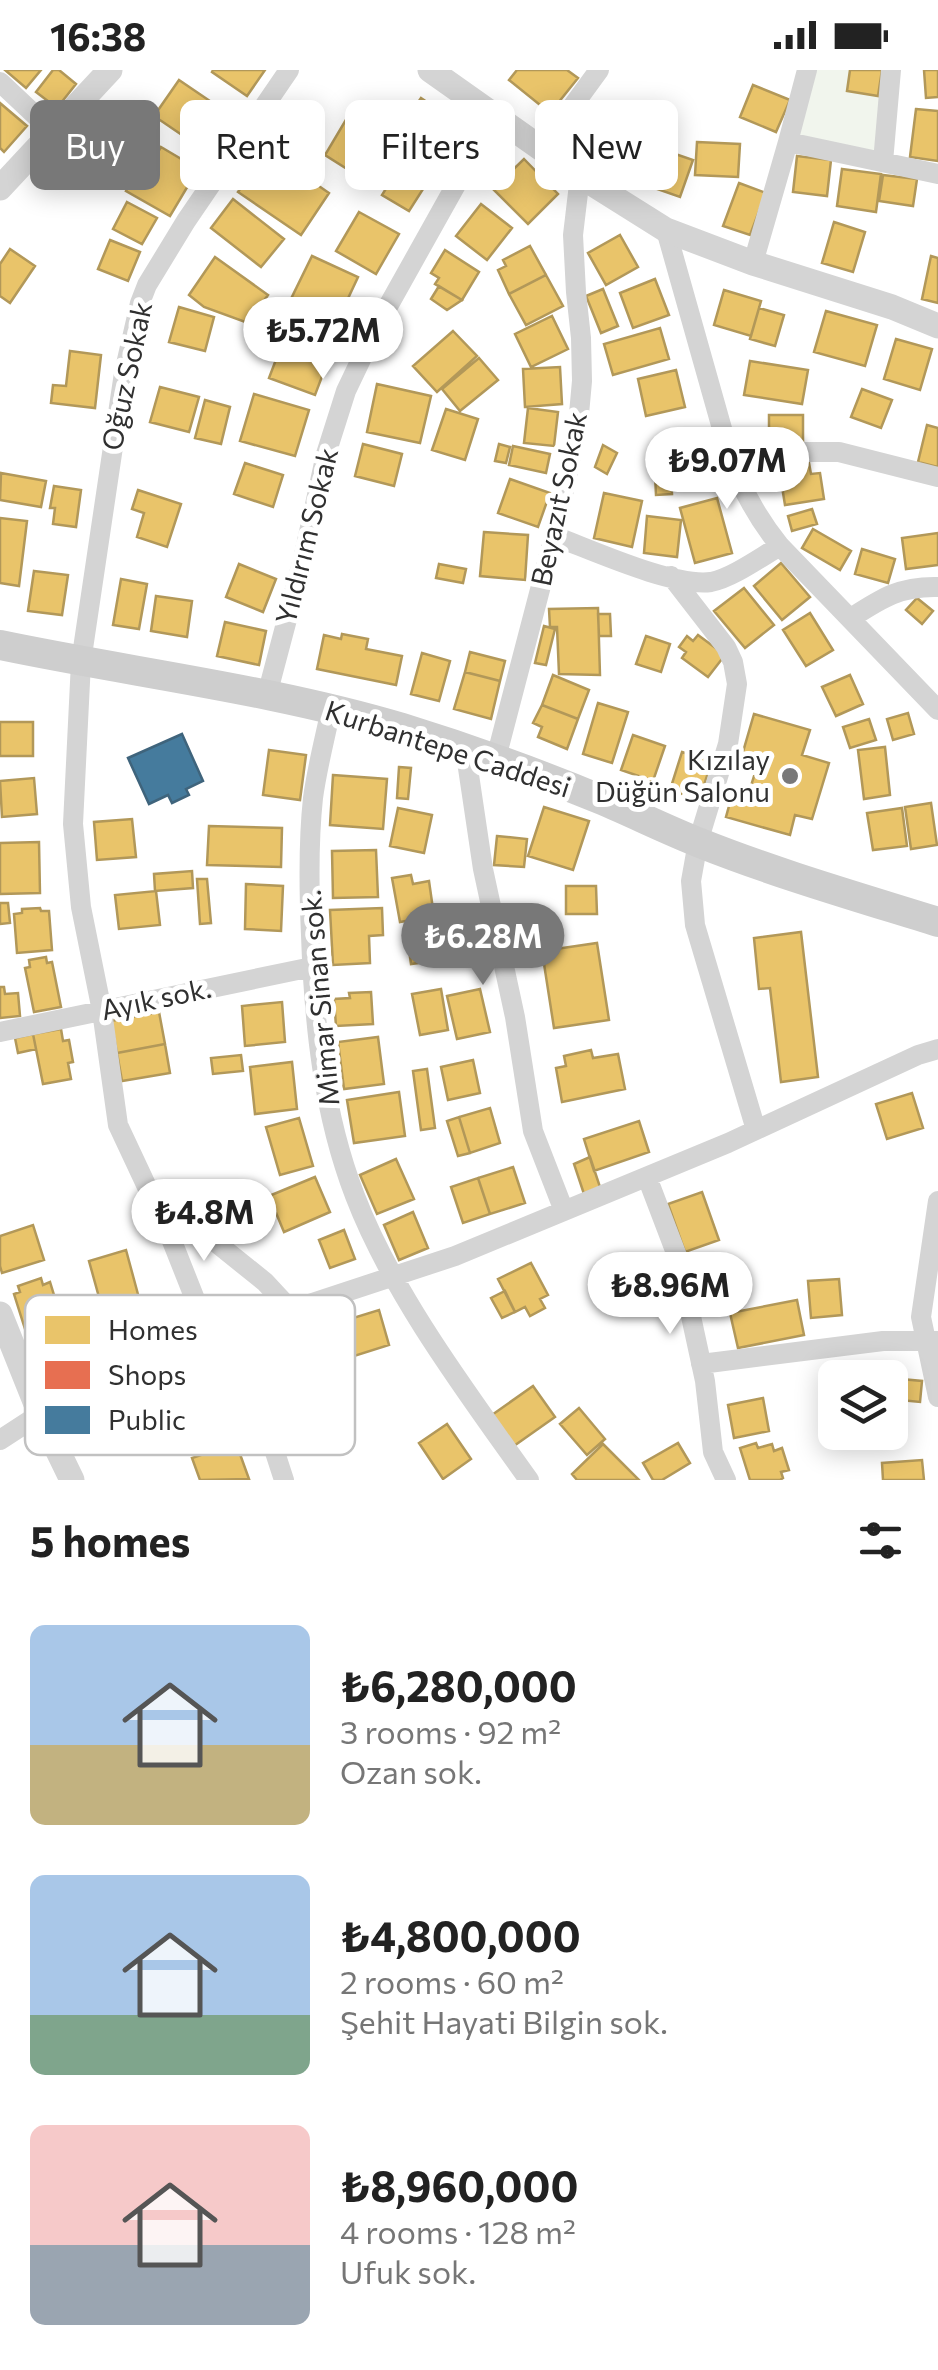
<!DOCTYPE html>
<meta charset="utf-8">
<style>
body{margin:0;font-family:Commissioner,sans-serif;background:#f2f2f2;color:#222;height:100vh;display:flex;flex-direction:column;font-size:38px;white-space:nowrap}
*{box-sizing:border-box;margin:0}
p{font-size:32px;color:#767676}
.icon{flex:none;width:55px;height:55px;fill:none;stroke:currentColor;stroke-width:2;stroke-linecap:round;stroke-linejoin:round}
.map{position:relative;height:1410px;overflow:hidden}
.details{display:flex;flex-direction:column;background:#fff;flex:1}
.details>*{flex:none}
.banner{position:absolute;left:30px;top:30px;width:880px;height:90px;display:flex;gap:20px}
.tools{position:absolute;left:818px;top:1290px;display:grid;gap:20px}
.tools a{display:grid;place-items:center;width:90px;height:90px;border-radius:15px;background:#fff;box-shadow:0 5px 25px #0003;font-size:50px}
.price{position:absolute;translate:-50% -85px;padding:0 22px;border-radius:35px;background:#fff;color:#222;font-size:32px;line-height:65px;filter:drop-shadow(0 2px 5px #0008)}
.price::after{content:'';position:absolute;left:50%;top:60px;width:30px;height:22px;margin-left:-15px;background:inherit;clip-path:polygon(0 0,100% 0,50% 100%)}
.price.active{background:#787878;color:#fff}
ul{padding:0;list-style:none}
li{display:flex;align-items:center;gap:30px;height:250px;padding:0 30px}
li span{display:grid;place-items:center;flex:none;width:280px;height:200px;border-radius:15px;color:#555}
li>.icon{margin-inline-start:auto}
span .icon{width:120px;height:120px;fill:#fffc;stroke-width:1}
li b{font-size:42px}
h2{display:flex;justify-content:space-between;align-items:center;height:120px;padding:0 30px;font-size:42px}
.pill{padding:0 35px;border-radius:15px;background:#fff;box-shadow:0 5px 25px #0003;font-size:35px;line-height:90px}
.pill.active{background:#787878;color:#fff}
.status{display:flex;justify-content:space-between;align-items:center;height:70px;padding:0 50px;background:#fff;direction:ltr}
.status svg{height:28px;fill:currentColor}
.map>svg:first-child{display:block}
</style>
<div class="status"><b>16:38</b><svg viewBox="0 0 49 12"><path d="M0 12V9h3v3zM5 12V6h3v6zM10 12V3h3v9zM15 12V0h3v12zM26 1h20v11H26zM47 4h2v5h-2z"/></svg></div>
<div class="map">
<svg width="938" height="1410" viewBox="0 0 938 1410">
<rect width="100%" height="100%" fill="#fff"/>
<!-- green -->
<path fill="#f1f5ed" d="M 810,0 L 883,0 L 876,85 L 788,67 Z"/>
<!-- homes -->
<path fill="#e9c46a" stroke="#b29859" stroke-width="2.5" d="M 5,0 L 41,0 L 26,18 Z
M 53,0 L 59,0 L 76,14 L 57,38 L 36,22 Z
M 213,0 L 265,0 L 247,26 L 212,2 Z
M 517,0 L 567,0 L 578,8 L 550,43 L 509,10 Z
M 850,0 L 882,0 L 878,26 L 847,21 Z
M 924,0 L 938,0 L 938,27 L 926,28 Z
M 179,10 L 232,46 L 207,82 L 154,46 Z
M 753,15 L 790,30 L 776,62 L 740,47 Z
M 421,28 L 467,59 L 441,98 L 394,67 Z
M 0,33 L 27,56 L 4,82 L 0,78 Z
M 916,39 L 938,41 L 938,91 L 910,87 Z
M 605,40 L 638,65 L 616,93 L 583,69 Z
M 298,45 L 322,61 L 314,73 L 318,76 L 309,89 L 281,70 Z
M 347,48 L 378,67 L 355,104 L 325,85 Z
M 697,72 L 740,74 L 738,107 L 695,105 Z
M 652,76 L 693,90 L 680,127 L 640,113 Z
M 161,77 L 198,99 L 170,146 L 126,121 L 137,102 L 144,107 Z
M 267,80 L 329,123 L 301,165 L 238,122 Z
M 797,86 L 831,90 L 827,126 L 793,122 Z
M 524,89 L 558,124 L 528,154 L 493,119 Z
M 398,99 L 425,116 L 409,141 L 382,125 Z
M 842,99 L 881,104 L 876,142 L 837,136 Z
M 883,105 L 917,109 L 913,136 L 879,131 Z
M 739,113 L 766,123 L 750,165 L 723,156 Z
M 233,129 L 284,169 L 261,197 L 211,158 Z
M 127,132 L 157,148 L 142,174 L 113,159 Z
M 481,134 L 512,158 L 487,190 L 456,166 Z
M 359,142 L 399,164 L 376,204 L 336,181 Z
M 834,152 L 865,162 L 853,202 L 822,193 Z
M 620,165 L 638,197 L 606,215 L 588,183 Z
M 110,170 L 140,182 L 128,211 L 98,199 Z
M 530,176 L 546,205 L 509,224 L 498,200 L 506,196 L 503,190 Z
M 10,179 L 35,196 L 10,233 L 0,226 L 0,194 Z
M 445,180 L 479,202 L 462,230 L 435,214 L 439,208 L 431,203 Z
M 312,186 L 358,207 L 336,254 L 289,233 Z
M 931,186 L 938,188 L 938,233 L 922,229 Z
M 215,187 L 268,225 L 248,253 L 204,237 L 189,225 Z
M 546,205 L 563,236 L 526,255 L 509,224 Z
M 655,209 L 669,245 L 633,258 L 620,223 Z
M 439,216 L 462,230 L 447,240 L 431,229 Z
M 603,219 L 618,256 L 601,263 L 586,226 Z
M 724,220 L 761,231 L 751,266 L 714,255 Z
M 179,237 L 214,247 L 205,281 L 169,272 Z
M 759,238 L 784,245 L 775,276 L 750,269 Z
M 826,241 L 877,255 L 865,296 L 814,282 Z
M 298,245 L 312,251 L 308,259 L 324,266 L 317,281 L 288,267 Z
M 552,246 L 568,279 L 531,297 L 515,264 Z
M 660,258 L 669,289 L 613,305 L 604,274 Z
M 453,261 L 477,286 L 437,322 L 413,296 Z
M 896,269 L 932,279 L 920,320 L 884,309 Z
M 280,279 L 326,296 L 315,325 L 269,308 Z
M 70,281 L 101,285 L 95,338 L 51,333 L 53,315 L 66,316 Z
M 479,288 L 498,310 L 460,341 L 442,319 Z
M 750,291 L 808,300 L 802,334 L 744,325 Z
M 560,297 L 562,334 L 525,337 L 523,299 Z
M 676,300 L 685,337 L 646,346 L 638,309 Z
M 377,314 L 431,326 L 420,373 L 367,362 Z
M 160,317 L 199,327 L 189,362 L 150,352 Z
M 862,319 L 892,330 L 881,358 L 851,347 Z
M 254,324 L 309,340 L 295,386 L 240,371 Z
M 205,330 L 230,337 L 221,374 L 195,368 Z
M 528,338 L 558,342 L 554,376 L 524,373 Z
M 446,339 L 478,349 L 465,390 L 432,380 Z
M 769,345 L 803,345 L 803,377 L 769,377 Z
M 927,355 L 938,358 L 938,397 L 918,392 Z
M 363,374 L 402,384 L 394,416 L 355,406 Z
M 499,374 L 510,377 L 506,393 L 495,391 Z
M 603,375 L 617,383 L 607,404 L 595,397 Z
M 513,376 L 550,384 L 546,403 L 509,395 Z
M 245,393 L 283,405 L 273,437 L 234,424 Z
M 809,393 L 811,404 L 820,403 L 824,429 L 785,435 L 779,398 Z
M 1,403 L 46,411 L 41,437 L 0,430 Z
M 671,404 L 672,424 L 656,425 L 655,405 Z
M 510,409 L 550,423 L 538,457 L 498,443 Z
M 54,416 L 81,420 L 76,457 L 53,454 L 55,438 L 50,438 Z
M 138,420 L 181,434 L 167,477 L 137,467 L 144,443 L 132,439 Z
M 604,423 L 642,431 L 632,477 L 594,468 Z
M 717,428 L 732,483 L 695,493 L 680,438 Z
M 812,439 L 817,454 L 792,461 L 788,446 Z
M 647,446 L 681,450 L 677,487 L 644,483 Z
M 0,448 L 27,451 L 19,516 L 0,513 Z
M 813,459 L 851,481 L 840,500 L 802,478 Z
M 484,462 L 528,465 L 525,510 L 480,506 Z
M 938,463 L 938,495 L 906,499 L 902,468 Z
M 862,479 L 895,489 L 888,513 L 855,504 Z
M 781,493 L 810,527 L 782,550 L 754,516 Z
M 239,494 L 276,509 L 263,542 L 226,527 Z
M 439,494 L 466,499 L 463,513 L 436,508 Z
M 34,501 L 68,505 L 62,545 L 28,541 Z
M 121,509 L 147,514 L 139,559 L 113,555 Z
M 744,518 L 774,555 L 745,578 L 714,541 Z
M 156,526 L 192,531 L 187,567 L 151,561 Z
M 917,528 L 933,541 L 922,554 L 906,540 Z
M 598,538 L 600,605 L 559,604 L 557,557 L 550,557 L 549,539 Z
M 810,543 L 833,580 L 806,596 L 783,560 Z
M 598,544 L 610,544 L 611,566 L 599,566 Z
M 225,552 L 266,561 L 259,595 L 217,586 Z
M 544,556 L 555,559 L 546,595 L 535,593 Z
M 342,564 L 368,569 L 366,579 L 402,586 L 396,615 L 317,599 L 324,565 L 341,569 Z
M 698,565 L 725,585 L 708,607 L 682,588 L 686,582 L 679,577 L 687,566 L 693,571 Z
M 646,566 L 670,574 L 661,602 L 636,594 Z
M 470,582 L 505,591 L 500,611 L 465,602 Z
M 422,583 L 450,591 L 439,631 L 411,624 Z
M 465,602 L 500,611 L 491,649 L 454,639 Z
M 553,605 L 589,620 L 578,649 L 542,635 Z
M 850,605 L 863,634 L 836,646 L 822,617 Z
M 598,633 L 628,642 L 612,693 L 583,684 Z
M 542,635 L 578,649 L 567,679 L 538,667 L 542,657 L 533,653 Z
M 908,643 L 914,664 L 893,670 L 887,649 Z
M 754,644 L 810,660 L 802,685 L 829,693 L 812,749 L 795,745 L 790,765 L 726,747 L 734,718 L 749,722 L 760,687 L 743,682 Z
M 869,649 L 876,670 L 850,678 L 843,657 Z
M 0,652 L 33,652 L 33,686 L 0,686 Z
M 633,665 L 665,676 L 653,711 L 621,700 Z
M 885,677 L 890,725 L 864,729 L 858,680 Z
M 269,680 L 306,685 L 300,730 L 263,725 Z
M 682,682 L 712,691 L 699,730 L 670,720 Z
M 399,697 L 411,698 L 408,729 L 397,728 Z
M 333,705 L 387,709 L 383,759 L 330,755 Z
M 34,708 L 37,744 L 2,747 L 0,711 Z
M 931,733 L 937,775 L 911,779 L 905,737 Z
M 544,737 L 589,751 L 573,800 L 528,786 Z
M 398,738 L 432,745 L 424,783 L 390,776 Z
M 902,738 L 907,776 L 873,780 L 867,743 Z
M 132,749 L 136,787 L 97,790 L 94,752 Z
M 209,756 L 282,758 L 281,797 L 207,795 Z
M 497,766 L 527,769 L 524,797 L 494,795 Z
M 39,772 L 40,823 L 0,824 L 0,773 Z
M 376,780 L 378,827 L 333,828 L 332,781 Z
M 192,801 L 193,818 L 155,821 L 154,804 Z
M 411,805 L 413,814 L 429,811 L 434,846 L 400,852 L 392,808 Z
M 197,809 L 207,809 L 211,853 L 200,854 Z
M 246,814 L 283,816 L 281,861 L 245,859 Z
M 566,816 L 596,816 L 597,844 L 566,844 Z
M 156,821 L 160,855 L 119,859 L 115,825 Z
M 0,833 L 8,833 L 10,853 L 0,854 Z
M 40,838 L 41,841 L 49,841 L 52,880 L 17,883 L 14,844 L 22,843 L 22,839 Z
M 382,838 L 383,865 L 369,866 L 370,893 L 333,895 L 330,840 Z
M 436,861 L 441,890 L 411,894 L 407,866 Z
M 801,862 L 818,1007 L 781,1012 L 770,918 L 759,919 L 754,868 Z
M 597,873 L 609,950 L 554,958 L 542,881 Z
M 46,887 L 47,893 L 52,892 L 61,937 L 34,942 L 25,898 L 30,897 L 29,890 Z
M 0,917 L 4,917 L 5,924 L 18,923 L 20,946 L 0,948 Z
M 441,919 L 448,960 L 420,965 L 412,924 Z
M 480,919 L 490,962 L 457,969 L 447,926 Z
M 371,922 L 373,954 L 336,956 L 334,929 L 350,928 L 349,923 Z
M 282,932 L 285,972 L 245,976 L 242,936 Z
M 159,942 L 165,974 L 117,983 L 111,951 Z
M 61,959 L 63,971 L 69,970 L 73,992 L 68,993 L 71,1009 L 43,1014 L 33,964 Z
M 33,964 L 36,979 L 18,983 L 15,968 Z
M 378,967 L 384,1014 L 344,1019 L 338,972 Z
M 165,974 L 170,1003 L 122,1011 L 117,983 Z
M 591,980 L 593,988 L 618,984 L 625,1019 L 562,1032 L 556,998 L 566,996 L 564,986 Z
M 241,985 L 243,1001 L 213,1004 L 211,988 Z
M 473,990 L 480,1023 L 448,1030 L 441,997 Z
M 292,992 L 297,1039 L 255,1044 L 250,997 Z
M 427,999 L 435,1058 L 421,1060 L 413,1001 Z
M 399,1022 L 405,1066 L 354,1073 L 347,1030 Z
M 912,1023 L 923,1058 L 887,1069 L 876,1034 Z
M 490,1038 L 500,1073 L 470,1083 L 459,1047 Z
M 459,1047 L 470,1083 L 458,1086 L 447,1051 Z
M 299,1048 L 313,1096 L 280,1105 L 266,1057 Z
M 639,1051 L 649,1082 L 594,1101 L 584,1069 Z
M 590,1087 L 600,1117 L 584,1124 L 574,1094 Z
M 396,1089 L 414,1129 L 377,1144 L 360,1105 Z
M 513,1097 L 525,1133 L 490,1144 L 478,1108 Z
M 315,1107 L 330,1142 L 284,1162 L 269,1126 Z
M 478,1108 L 490,1144 L 463,1153 L 451,1117 Z
M 702,1122 L 719,1170 L 685,1182 L 668,1134 Z
M 242,1125 L 263,1153 L 236,1172 L 216,1144 Z
M 413,1142 L 428,1178 L 399,1190 L 384,1155 Z
M 33,1155 L 44,1190 L 2,1203 L 0,1196 L 0,1166 Z
M 344,1160 L 355,1189 L 330,1198 L 319,1170 Z
M 126,1180 L 139,1228 L 102,1238 L 89,1191 Z
M 531,1193 L 548,1225 L 540,1229 L 545,1238 L 530,1246 L 525,1237 L 515,1242 L 498,1209 Z
M 41,1208 L 43,1215 L 50,1212 L 61,1248 L 25,1259 L 14,1224 L 20,1222 L 18,1216 Z
M 839,1209 L 842,1245 L 811,1248 L 808,1211 Z
M 505,1221 L 515,1242 L 502,1248 L 491,1228 Z
M 797,1230 L 804,1265 L 738,1278 L 730,1243 Z
M 379,1240 L 389,1275 L 351,1287 L 340,1252 Z
M 890,1308 L 922,1311 L 920,1332 L 890,1329 Z
M 533,1316 L 555,1347 L 511,1378 L 489,1347 Z
M 763,1328 L 769,1361 L 734,1368 L 728,1335 Z
M 579,1338 L 605,1369 L 587,1385 L 560,1354 Z
M 447,1354 L 471,1389 L 443,1409 L 419,1373 Z
M 236,1373 L 249,1409 L 200,1410 L 192,1388 Z
M 678,1373 L 690,1393 L 662,1410 L 653,1410 L 643,1393 Z
M 756,1373 L 758,1378 L 772,1374 L 774,1381 L 782,1378 L 789,1400 L 781,1402 L 783,1408 L 780,1410 L 750,1410 L 740,1378 Z
M 603,1374 L 639,1410 L 577,1410 L 572,1404 Z
M 922,1390 L 924,1410 L 883,1410 L 882,1393 Z"/>
<!-- shops -->
<path fill="#e76f51" stroke="#b05c47" stroke-width="2.5" d="M 626,81 L 645,88 L 634,98 L 619,90 Z"/>
<!-- public -->
<path fill="#457b9d" stroke="#3f647c" stroke-width="2.5" d="M 182,664 L 203,711 L 186,719 L 189,725 L 172,733 L 168,725 L 149,734 L 128,688 Z"/>
<g fill="none" stroke-linecap="round" stroke-linejoin="round">
<!-- minor -->
<path stroke="#d4d4d4" stroke-width="20" d="M 0,12 L 52,61
M 788,72 L 807,0
M 542,78 L 599,0
M 883,92 L 891,0
M 666,160 L 730,387 C 742,420 758,449 780,476 L 938,640
M 753,193 L 788,72 L 938,104
M 730,387 L 759,382 L 839,382 L 938,407
M 554,466 C 592,480 672,517 711,512 C 732,508 761,487 780,476
M 671,506 L 726,577 L 733,592 L 737,614 L 728,674 L 698,772 L 691,811 L 695,855 L 756,1060
M 851,548 C 882,528 900,516 938,517
M 267,625 L 304,485 L 326,384 L 346,321 L 377,256 L 495,45
M 331,639 C 325,668 317,698 313,728 C 308,774 309,820 311,865 C 314,953 323,1043 355,1126 C 393,1225 468,1324 529,1410
M 465,678 L 483,799 L 515,947 L 533,1061 L 564,1141
M 496,688 L 554,466 L 578,355 L 582,311 L 581,268 L 576,222 L 573,165 L 580,106
M 0,962 L 312,897
M 647,1107 L 679,1191 L 705,1311 L 713,1382 L 726,1410
M 152,1121 L 265,1212 L 291,1240
M 938,1131 L 921,1247 L 938,1327
M 235,1259 L 284,1410
M 210,1267 L 170,1166 L 118,1055 L 102,941 L 81,837 L 73,754 L 81,592 L 124,303 L 140,233 L 147,215 L 186,151 L 289,0
M 701,1294 L 883,1271 L 938,1271
M 0,1370 L 40,1344 L 191,1273 L 455,1186 L 728,1073 L 918,985 L 938,979"/>
<!-- tertiary -->
<path stroke="#d4d4d4" stroke-width="25" d="M 430,0 L 580,106 L 666,160 L 753,193 L 892,237 L 938,256
M 0,118 L 110,0
M 0,1244 L 40,1344 L 72,1410"/>
<!-- secondary -->
<path stroke="#cecece" stroke-width="30" d="M 0,575 C 134,603 271,619 402,658 C 470,679 537,703 602,730 C 635,744 667,760 700,773 C 778,804 858,827 938,852"/>
</g>
<!-- markers -->
<circle fill="#787878" stroke="#fff" stroke-width="4" cx="790" cy="706" r="10"/>
<g text-anchor="middle" stroke-width="10" stroke-linejoin="round" paint-order="stroke">
<!-- street labels -->
<g font-size="28" fill="#303030" stroke="#fff">
<text transform="translate(127 306) rotate(-78)" y="10">Oğuz Sokak</text>
<text transform="translate(559 429) rotate(-78)" y="10">Beyazıt Sokak</text>
<text transform="translate(307 466) rotate(-76)" y="10">Yıldırım Sokak</text>
<text transform="translate(448 679) rotate(18)" y="10">Kurbantepe Caddesi</text>
<text transform="translate(320 928) rotate(-95)" y="10">Mimar Sinan sok.</text>
<text transform="translate(156 929) rotate(-12)" y="10">Ayık sok.</text>
</g>
<!-- poi labels -->
<g font-size="28" fill="#303030" stroke="#fff" text-anchor="end">
<text x="770" y="700">Kızılay<tspan x="770" dy="32">Düğün Salonu</tspan></text>
</g>
</g>
<!-- legend -->
<rect x="25" y="1225" width="330" height="160" rx="15" fill="#fff" stroke="#c1c1c1" stroke-width="2.5"/>
<rect x="45" y="1246" width="45" height="28" fill="#e9c46a"/>
<rect x="45" y="1291" width="45" height="28" fill="#e76f51"/>
<rect x="45" y="1336" width="45" height="28" fill="#457b9d"/>
<g font-size="28" fill="#303030">
<text x="108" y="1270">Homes</text>
<text x="108" y="1315">Shops</text>
<text x="108" y="1360">Public</text>
</g>
</svg>
<div class="tools">
<a><svg class="icon" aria-label="layers" viewBox="0 0 24 24"><path d="M12 4l9 5-9 5-9-5zM3 14l9 5 9-5"/></svg></a>
</div>
<b class="price" style="left:323px;top:312px">₺5.72M</b>
<b class="price" style="left:727px;top:442px">₺9.07M</b>
<b class="price active" style="left:483px;top:918px">₺6.28M</b>
<b class="price" style="left:204px;top:1194px">₺4.8M</b>
<b class="price" style="left:670px;top:1267px">₺8.96M</b>
<div class="banner">
<a class="pill active">Buy</a>
<a class="pill">Rent</a>
<a class="pill">Filters</a>
<a class="pill">New</a>
</div>
</div>
<section class="details">
<h2>5 homes<svg class="icon" aria-label="filters" viewBox="0 0 24 24"><path d="M4 7h16M4 17h16"/><circle cx="9" cy="7" r="2"/><circle cx="15" cy="17" r="2"/></svg></h2>
<ul>
<li><span style="background:linear-gradient(#a9c7e8 60%,#c2b280 0)"><svg class="icon" aria-label="home" viewBox="0 0 24 24"><path d="M3 11l9-7 9 7M6 9v11h12V9"/></svg></span><div><b>₺6,280,000</b><p>3 rooms · 92 m²</p><p>Ozan sok.</p></div></li>
<li><span style="background:linear-gradient(#a9c7e8 70%,#7fa58c 0)"><svg class="icon" aria-label="home" viewBox="0 0 24 24"><path d="M3 11l9-7 9 7M6 9v11h12V9"/></svg></span><div><b>₺4,800,000</b><p>2 rooms · 60 m²</p><p>Şehit Hayati Bilgin sok.</p></div></li>
<li><span style="background:linear-gradient(#f6c9c9 60%,#9aa5b1 0)"><svg class="icon" aria-label="home" viewBox="0 0 24 24"><path d="M3 11l9-7 9 7M6 9v11h12V9"/></svg></span><div><b>₺8,960,000</b><p>4 rooms · 128 m²</p><p>Ufuk sok.</p></div></li>
</ul>
</section>
